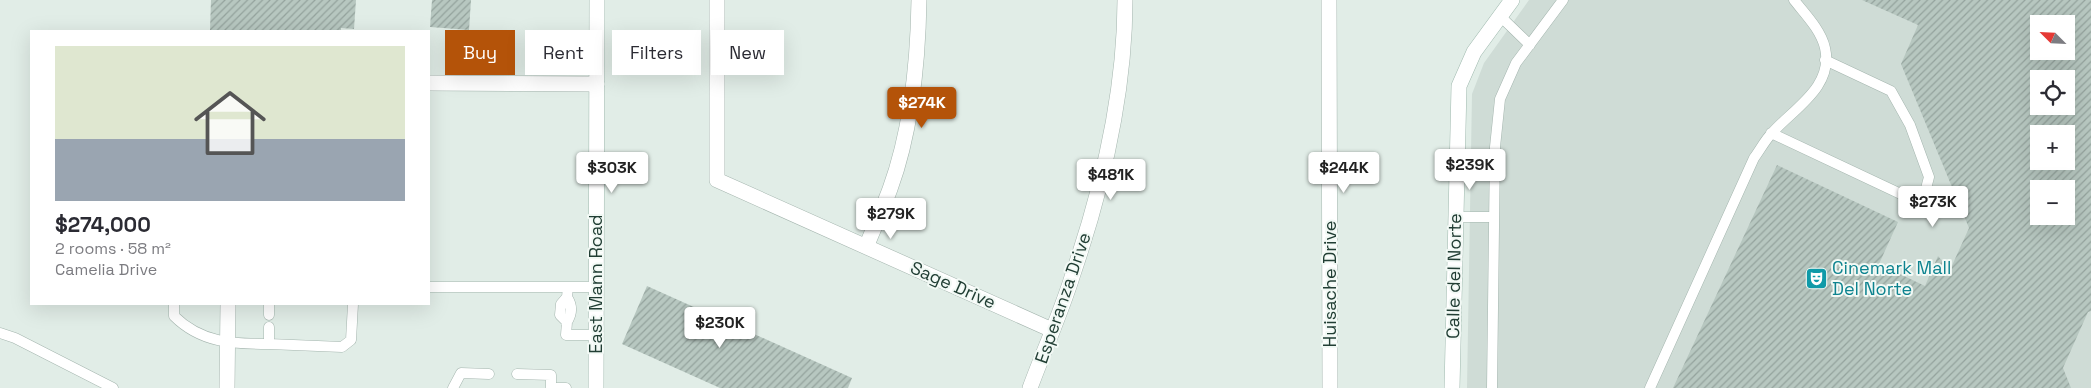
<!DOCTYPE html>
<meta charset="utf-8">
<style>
body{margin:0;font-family:"Space Grotesk",sans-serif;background:#f7f7f7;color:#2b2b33;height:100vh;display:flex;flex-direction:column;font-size:19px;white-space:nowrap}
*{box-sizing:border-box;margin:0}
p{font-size:16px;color:#7c7c81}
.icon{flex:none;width:28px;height:28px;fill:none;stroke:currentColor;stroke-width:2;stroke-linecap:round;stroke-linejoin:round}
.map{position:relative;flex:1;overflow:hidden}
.sheet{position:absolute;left:30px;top:30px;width:400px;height:275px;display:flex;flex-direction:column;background:#fff;border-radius:0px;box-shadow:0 5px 20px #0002}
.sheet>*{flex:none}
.top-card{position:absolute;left:445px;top:30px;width:475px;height:45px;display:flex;gap:10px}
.needle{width:32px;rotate:294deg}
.tools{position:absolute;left:2030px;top:15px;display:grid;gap:10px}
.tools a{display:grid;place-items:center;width:45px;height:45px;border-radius:0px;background:#fff;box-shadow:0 5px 20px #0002;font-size:25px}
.price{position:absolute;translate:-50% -42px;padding:0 11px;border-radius:5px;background:#fff;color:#222;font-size:16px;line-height:32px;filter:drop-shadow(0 1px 2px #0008)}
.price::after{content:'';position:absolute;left:50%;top:30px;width:15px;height:11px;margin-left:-8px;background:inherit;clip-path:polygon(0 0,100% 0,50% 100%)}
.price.selected{background:#b45309;color:#fff}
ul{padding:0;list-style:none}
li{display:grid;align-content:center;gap:10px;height:265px;padding:0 25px}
li span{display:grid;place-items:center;height:155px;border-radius:0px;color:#555}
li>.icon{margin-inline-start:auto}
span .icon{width:90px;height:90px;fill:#fffc;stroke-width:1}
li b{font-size:21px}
.tag{padding:0 18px;border-radius:0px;background:#fff;box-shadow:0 5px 20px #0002;font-size:18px;line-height:45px}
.tag.selected{background:#b45309;color:#fff}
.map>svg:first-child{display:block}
</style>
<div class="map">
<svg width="2091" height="388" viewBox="0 0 2091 388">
<defs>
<pattern id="building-hatch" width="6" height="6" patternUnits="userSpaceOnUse" patternTransform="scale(1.25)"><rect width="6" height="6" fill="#b7c7c0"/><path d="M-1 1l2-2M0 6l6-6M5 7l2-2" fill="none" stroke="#94a39d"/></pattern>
</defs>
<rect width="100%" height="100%" fill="#e1ede7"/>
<!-- built -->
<path fill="#cfdcd6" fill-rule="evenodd" d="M 1529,0 L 2091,0 L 2091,388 L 1467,388 L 1472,94 L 1484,63 ZM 2039,24 L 2066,24 L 2066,51 L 2039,51 ZM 2039,79 L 2066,79 L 2066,106 L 2039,106 ZM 2039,134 L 2066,134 L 2066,161 L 2039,161 ZM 2039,189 L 2066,189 L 2066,216 L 2039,216 Z"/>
<!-- building -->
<path fill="url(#building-hatch)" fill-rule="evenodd" d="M 211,0 L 356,0 L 354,29 L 341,28 L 341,31 L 210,30 Z
M 432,0 L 471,0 L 469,30 L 430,27 Z
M 1862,0 L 2091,0 L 2091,311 L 2088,312 L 2063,368 L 2071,388 L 1673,388 L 1777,165 L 1898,222 L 1879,264 L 1925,286 L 1938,256 L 1950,270 L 1969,228 L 1901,64 L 1918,25 ZM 2039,24 L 2066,24 L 2066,51 L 2039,51 ZM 2039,79 L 2066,79 L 2066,106 L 2039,106 ZM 2039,134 L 2066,134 L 2066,161 L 2039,161 ZM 2039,189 L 2066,189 L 2066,216 L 2039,216 Z
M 647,286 L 852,378 L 848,388 L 720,388 L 622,344 Z"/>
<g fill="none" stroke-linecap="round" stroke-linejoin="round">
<defs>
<path id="lane" d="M 1500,16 L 1530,45
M 1771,133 L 1922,204 L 1929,177 L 1910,125 L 1891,91 L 1825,60
M 1455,217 L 1494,217
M 429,287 L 596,287
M 567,297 C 573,306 572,314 567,322 L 560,315 L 561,304 L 567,297 L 568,287
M 174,304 L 174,316 C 201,343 233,344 269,344 L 269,327
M 269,315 L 269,304
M 567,322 L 566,335 L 596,335
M 0,333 L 15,338 L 113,388
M 269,344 L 342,347 L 351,340 L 353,304
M 517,374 L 551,375 L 551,387
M 453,388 L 461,373 L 489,374
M 551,388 L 566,388
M 1492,388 L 1495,147 L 1500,99 L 1516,63 L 1563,0
M 1650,388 L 1754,158 C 1760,150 1765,140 1772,133 C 1793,109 1834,87 1825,48 C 1821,30 1805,14 1794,0"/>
<path id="street" d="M 717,0 L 717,180 L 1052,330
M 1329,0 L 1330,388
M 429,83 L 597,84
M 867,245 C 874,227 883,208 890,189 C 912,129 918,63 919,0
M 227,388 L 228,304
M 1030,388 C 1044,350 1061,313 1073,274 C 1103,186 1125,93 1125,0"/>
<path id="secondary" d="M 596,388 L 597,0
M 1452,388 L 1459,86 L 1474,52 L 1512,0"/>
</defs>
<!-- lane casing -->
<use href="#lane" stroke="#a4b5ae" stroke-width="11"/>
<!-- street casing -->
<use href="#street" stroke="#a4b5ae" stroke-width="16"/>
<!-- secondary casing -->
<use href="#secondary" stroke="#9fb9ae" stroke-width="16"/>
<!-- lane -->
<use href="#lane" stroke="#fff" stroke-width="10"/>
<!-- street -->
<use href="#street" stroke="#fff" stroke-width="15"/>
<!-- secondary -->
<use href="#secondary" stroke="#fff" stroke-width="15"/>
</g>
<!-- icons -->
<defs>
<symbol id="theatre-square" viewBox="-11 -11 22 22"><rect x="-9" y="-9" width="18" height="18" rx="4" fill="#0f9aa8" stroke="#f2f9f5"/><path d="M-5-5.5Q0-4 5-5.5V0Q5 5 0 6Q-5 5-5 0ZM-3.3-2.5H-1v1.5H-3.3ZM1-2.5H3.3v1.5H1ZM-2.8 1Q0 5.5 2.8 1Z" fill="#fff"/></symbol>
</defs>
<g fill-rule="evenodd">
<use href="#theatre-square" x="1804" y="266" width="25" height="25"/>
</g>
<g text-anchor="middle" stroke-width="4" stroke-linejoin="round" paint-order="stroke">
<!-- culture labels -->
<g font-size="18" fill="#0d838f" stroke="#f2f9f5" text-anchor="start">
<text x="1832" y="274">Cinemark Mall<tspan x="1832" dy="21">Del Norte</tspan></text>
</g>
<!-- street labels -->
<g font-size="18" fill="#213e34" stroke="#f2f9f5">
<text transform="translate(1454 276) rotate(-89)" y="6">Calle del Norte</text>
<text transform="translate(596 284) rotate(-90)" y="6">East Mann Road</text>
<text transform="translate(1330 284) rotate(-90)" y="6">Huisache Drive</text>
<text transform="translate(953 285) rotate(24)" y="6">Sage Drive</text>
<text transform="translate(1063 298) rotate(-71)" y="6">Esperanza Drive</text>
</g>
</g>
</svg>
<div class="tools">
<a><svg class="needle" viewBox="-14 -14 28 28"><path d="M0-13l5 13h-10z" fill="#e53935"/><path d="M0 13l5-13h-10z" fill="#7c7c81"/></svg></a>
<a><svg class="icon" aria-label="locate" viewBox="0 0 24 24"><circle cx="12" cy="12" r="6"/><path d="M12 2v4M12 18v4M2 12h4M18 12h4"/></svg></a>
<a>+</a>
<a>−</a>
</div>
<b class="price selected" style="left:922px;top:129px">$274K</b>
<b class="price" style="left:1470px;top:191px">$239K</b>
<b class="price" style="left:612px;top:194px">$303K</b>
<b class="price" style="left:1344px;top:194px">$244K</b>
<b class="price" style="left:1111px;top:201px">$481K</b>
<b class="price" style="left:1933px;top:228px">$273K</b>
<b class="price" style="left:891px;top:240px">$279K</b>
<b class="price" style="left:720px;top:349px">$230K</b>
<div class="top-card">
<a class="tag selected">Buy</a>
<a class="tag">Rent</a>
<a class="tag">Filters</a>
<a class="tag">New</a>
</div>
<section class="sheet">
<ul>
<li><span style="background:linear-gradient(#dfe7d0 60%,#9aa5b1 0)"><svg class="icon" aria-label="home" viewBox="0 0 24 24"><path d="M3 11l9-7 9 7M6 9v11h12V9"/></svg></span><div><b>$274,000</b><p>2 rooms · 58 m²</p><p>Camelia Drive</p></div></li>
</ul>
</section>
</div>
